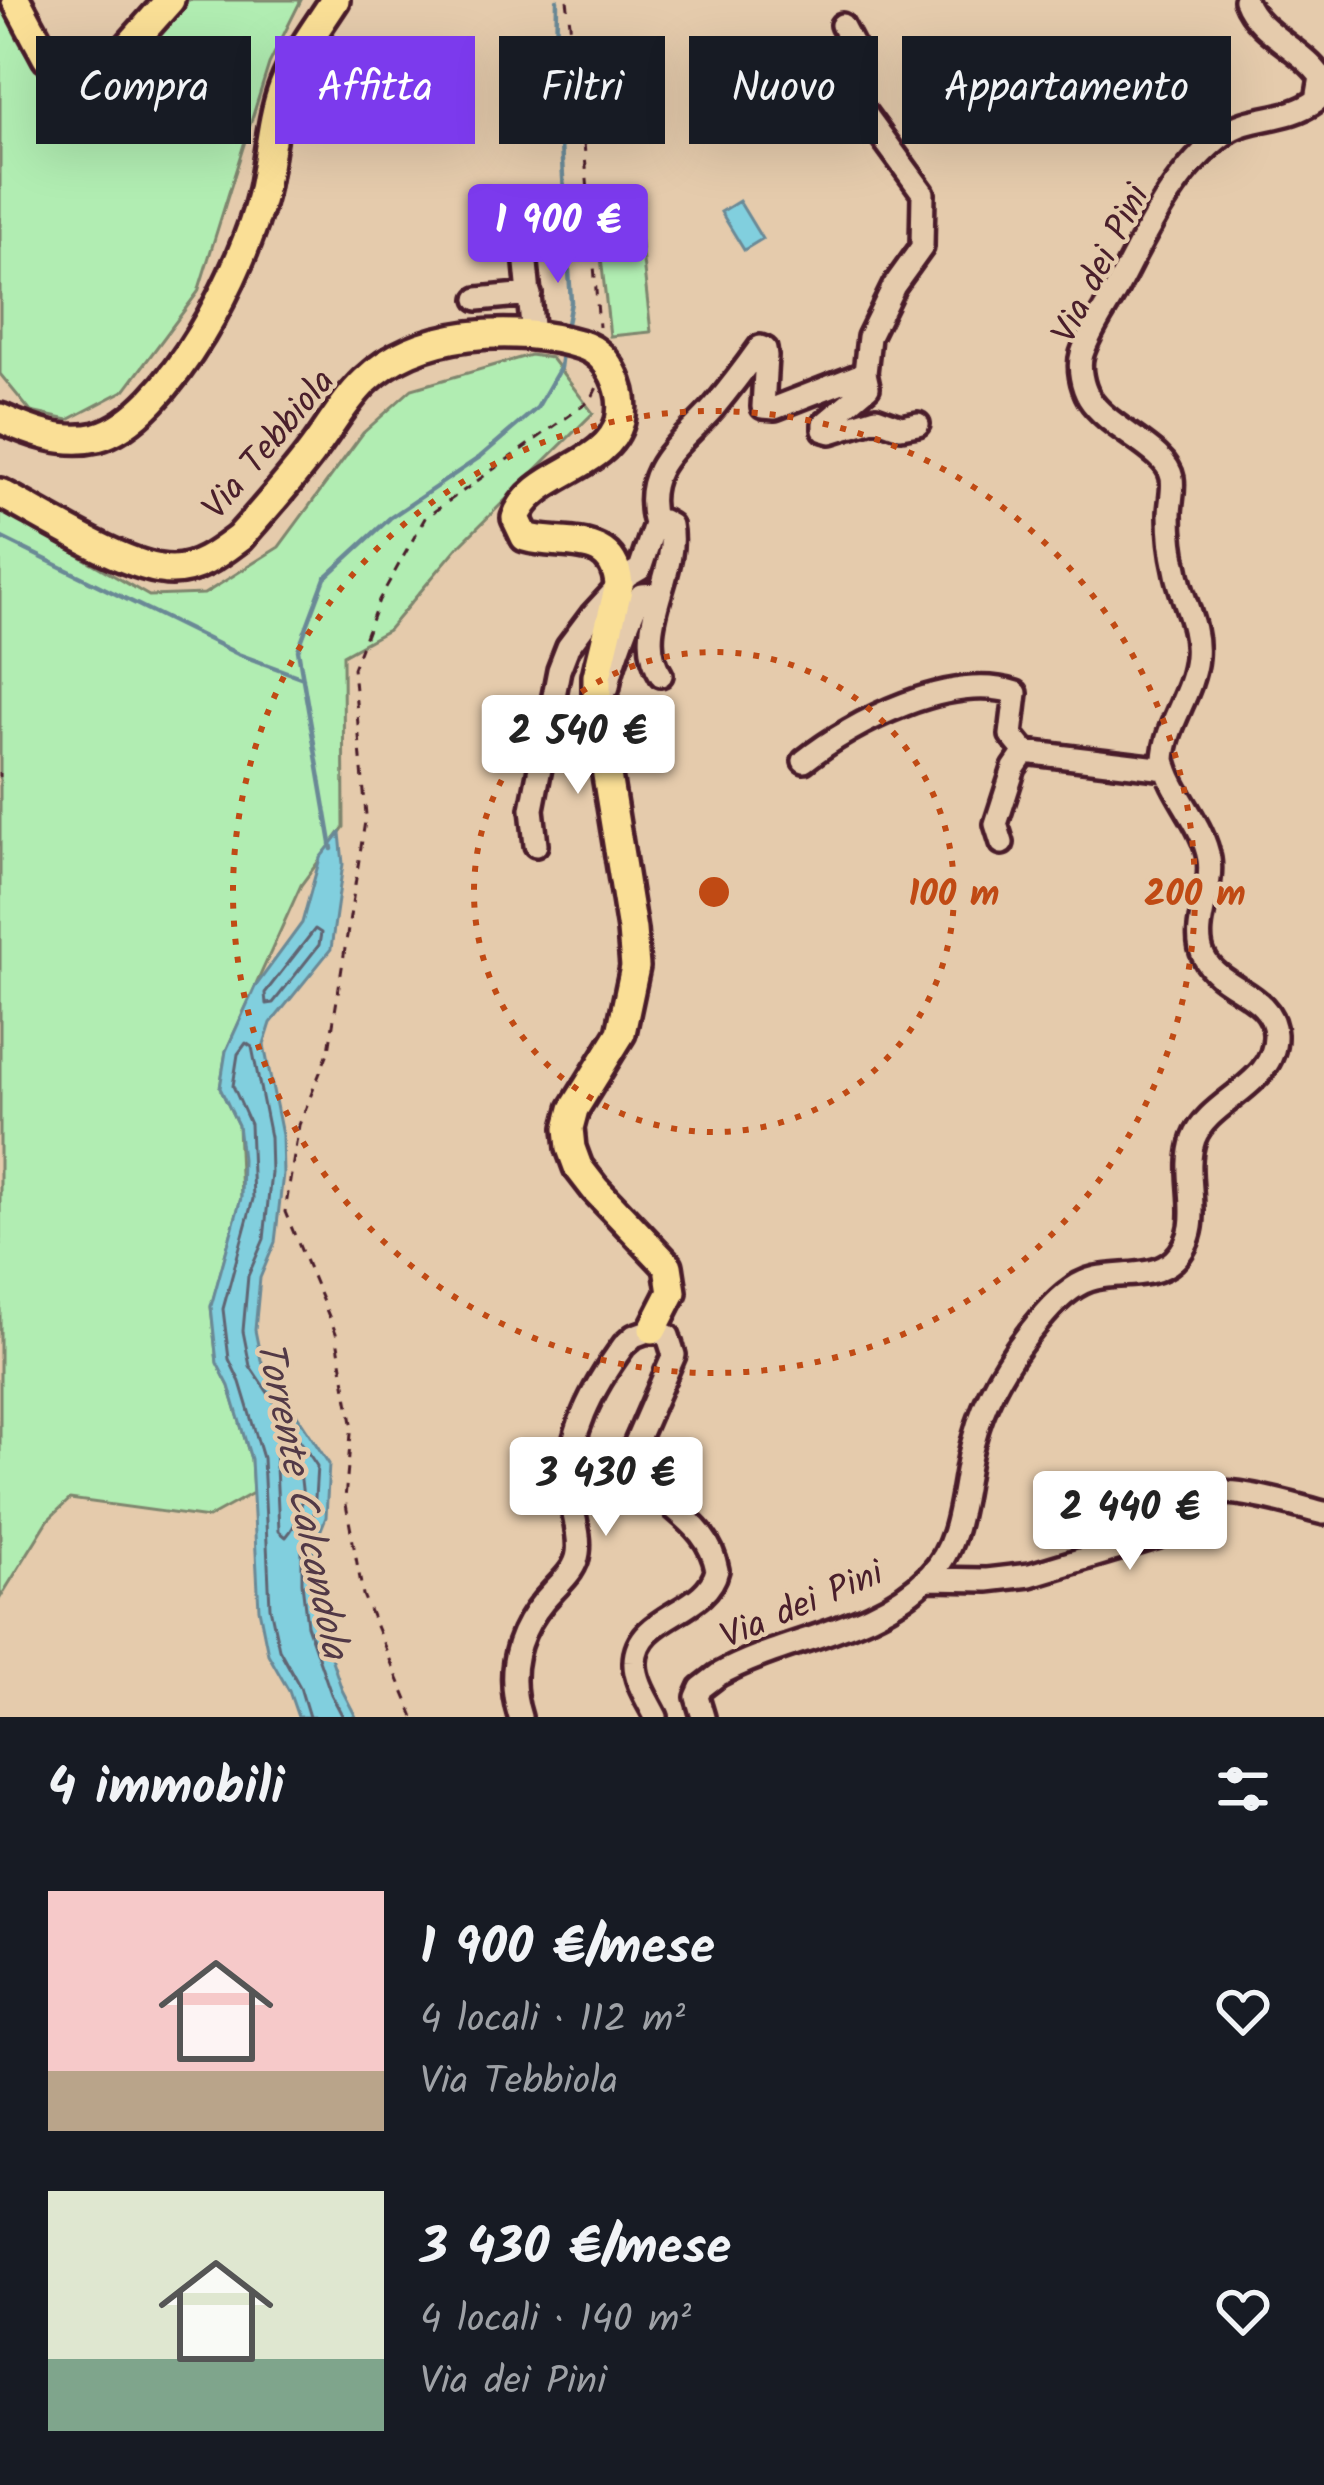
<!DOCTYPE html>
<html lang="it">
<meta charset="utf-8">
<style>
body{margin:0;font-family:Kalam,sans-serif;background:#242831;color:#f1f3f6;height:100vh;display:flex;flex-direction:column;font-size:45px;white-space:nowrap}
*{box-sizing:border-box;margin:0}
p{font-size:39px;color:#9ea1a6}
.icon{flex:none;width:66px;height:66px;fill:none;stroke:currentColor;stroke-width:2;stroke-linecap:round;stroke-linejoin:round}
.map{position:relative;height:1717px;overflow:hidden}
.panel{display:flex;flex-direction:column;background:#171b24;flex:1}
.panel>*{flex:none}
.top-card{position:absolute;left:36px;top:36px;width:1254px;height:108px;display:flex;gap:24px}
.price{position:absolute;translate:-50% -102px;padding:0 27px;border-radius:12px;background:#fff;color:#222;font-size:39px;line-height:78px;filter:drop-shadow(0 3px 6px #0008)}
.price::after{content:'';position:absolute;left:50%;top:72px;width:36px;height:27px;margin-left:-18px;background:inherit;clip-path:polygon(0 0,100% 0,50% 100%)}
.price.active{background:#7c3aed;color:#fff}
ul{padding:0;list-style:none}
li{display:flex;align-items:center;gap:36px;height:300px;padding:0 48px}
li span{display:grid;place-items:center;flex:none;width:336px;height:240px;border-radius:0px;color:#555}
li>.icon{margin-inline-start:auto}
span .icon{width:144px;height:144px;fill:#fffc;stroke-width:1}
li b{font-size:51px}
h2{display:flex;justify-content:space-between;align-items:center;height:144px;padding:0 48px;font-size:51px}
.chip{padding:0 42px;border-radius:0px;background:#171b24;box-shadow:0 12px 48px #0002;font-size:42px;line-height:108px}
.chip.active{background:#7c3aed;color:#fff}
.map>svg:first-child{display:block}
</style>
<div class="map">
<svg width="1324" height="1717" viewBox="0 0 1324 1717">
<rect width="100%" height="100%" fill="#e5cbac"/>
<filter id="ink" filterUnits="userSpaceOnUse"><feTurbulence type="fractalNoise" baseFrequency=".00833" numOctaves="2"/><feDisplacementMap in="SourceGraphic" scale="24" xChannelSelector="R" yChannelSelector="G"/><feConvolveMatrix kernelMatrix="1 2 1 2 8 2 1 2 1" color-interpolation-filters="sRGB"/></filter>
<g filter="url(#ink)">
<!-- green -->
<path fill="#b1edb2" stroke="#7e866e" stroke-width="3" d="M 181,0 L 301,0 L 269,64 L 198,292 L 125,390 L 68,420 L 31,412 L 0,374 L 0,4 C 15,34 36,89 77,87 C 93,86 111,79 126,76 Z
M 640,235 L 651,332 L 610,336 L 599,240 Z
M 530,355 L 551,358 L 593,413 L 457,548 L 388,630 L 343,655 L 344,827 L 301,885 L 226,1051 L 220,1088 L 238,1125 L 241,1198 L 211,1307 L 217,1362 L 229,1386 L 251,1459 L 253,1493 L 208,1518 L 70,1499 L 49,1519 L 0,1598 L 0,510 L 149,596 L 204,594 L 279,547 L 363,433 L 412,389 Z"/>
<!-- water -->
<path fill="#81cfde" stroke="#6b8996" stroke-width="3" d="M 739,201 L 762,239 L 744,250 L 721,212 Z
M 340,833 L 343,864 L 331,949 L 271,1023 L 264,1045 L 282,1135 L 283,1174 L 275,1242 L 260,1278 L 255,1330 L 261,1360 L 329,1464 L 326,1517 L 314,1547 L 313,1582 L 319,1622 L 342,1690 L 356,1717 L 298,1717 L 289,1691 L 268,1654 L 259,1609 L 251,1459 L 229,1386 L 217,1363 L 211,1306 L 241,1198 L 242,1159 L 238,1125 L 220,1088 L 226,1051 L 255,987 L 302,923 L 320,858 Z"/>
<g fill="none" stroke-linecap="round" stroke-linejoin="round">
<!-- shore -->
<path stroke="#606573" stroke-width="3" d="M 315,929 L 321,933 L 319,945 L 273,1003 L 266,1004 L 265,993 Z
M 279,1440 L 286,1442 C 305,1471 310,1509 286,1537 L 279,1531 L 275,1445 Z
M 309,1717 L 300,1687 L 279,1649 L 270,1607 L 263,1458 L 240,1382 L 229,1359 L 223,1309 L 253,1199 L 250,1124 L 233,1086 L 238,1054 L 246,1043 L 252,1047 L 270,1137 L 271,1173 L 264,1239 L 248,1276 L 243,1331 L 250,1366 L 317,1466 L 314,1514 L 302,1546 L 302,1583 L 307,1625 L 331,1694 L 343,1717"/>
<!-- stream -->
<path stroke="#6b8996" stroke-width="4.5" d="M 557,0 L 556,67 L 571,302 L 566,329
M 0,537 L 238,654 L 303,678
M 332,849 L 298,650 L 325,578 L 390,518 L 480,457 L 537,408 L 560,368 L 562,352"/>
<defs>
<path id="minor" d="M 842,25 L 853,46 L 840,79 L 923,193 L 922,247 L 894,286 L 869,337 L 865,373
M 527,230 L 524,243 L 533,336
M 478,299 L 530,294
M 655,524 C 639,467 681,445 714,407 C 730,388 745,368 760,347 L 765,349 L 766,356 L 763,407 L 775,408 L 865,373 L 868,387 L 824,424 L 824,430 L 831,432 L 876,418 L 901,427 L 918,424
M 608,687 C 610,670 632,610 641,595 L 658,594
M 804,761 C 854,721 952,672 1016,693 L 1011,735 L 1025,752 L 1166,769
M 1002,843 L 996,824 L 1014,768 L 1025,752
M 536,845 L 532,809 L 559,670 L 568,647 L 592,615 L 628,576 L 640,569 L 655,524 L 663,521 L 670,525 C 680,574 631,629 661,675
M 927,1579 L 987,1580 L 1030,1575 L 1156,1537 C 1178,1526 1180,1508 1198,1497 C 1223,1482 1295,1506 1324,1513
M 520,1717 C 505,1669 518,1627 553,1591 C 563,1580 576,1569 578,1553 C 581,1532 571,1511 570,1489 C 566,1436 593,1387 624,1345 L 634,1336 L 653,1329 L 668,1336 L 674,1355 L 635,1445 C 638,1506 706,1508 717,1570 C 707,1614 636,1614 635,1662 C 634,1680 648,1701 656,1717
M 703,1717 L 697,1697 L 701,1688 L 718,1675 C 786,1637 873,1633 930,1575 C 964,1542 961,1482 974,1439 C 986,1393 1014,1349 1045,1314 C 1058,1299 1076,1282 1096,1278 C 1122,1272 1154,1279 1174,1260 C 1209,1226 1180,1179 1194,1139 C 1209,1099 1277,1085 1275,1034 C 1273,993 1220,990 1204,957 C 1190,929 1214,890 1209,859 C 1203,823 1172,795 1164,760 C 1165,725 1193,694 1196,657 C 1199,624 1181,600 1176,569 C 1172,552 1170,533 1170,515 C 1170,503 1174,490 1172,478 C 1167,449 1108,429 1089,398 C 1082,386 1078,367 1082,354 C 1089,332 1105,310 1116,290 C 1145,235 1173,172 1224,134 C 1251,114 1285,123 1317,100 L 1321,77 C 1301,48 1257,33 1245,0"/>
<path id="major" d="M 16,0 L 47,58 L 71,71 L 105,66 L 122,54 L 170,0
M 0,418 C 29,431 64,445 97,437 C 171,417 246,263 262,194 C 270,159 271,120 284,86 C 296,55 317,28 335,0
M 0,493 C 42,515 127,570 172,570 C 198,570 219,553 239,538 C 263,511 288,483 310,454 C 328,431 344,401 365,381 C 418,330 515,324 582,345 C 610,354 627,392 620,421 C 607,469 532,471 516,518 L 525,537 C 562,548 614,530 619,585 L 597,676 L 597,713 L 632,930 L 635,967 L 621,1033 L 574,1109 L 569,1128 L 571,1148 L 578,1167 L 595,1189 L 668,1266 L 672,1292 L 653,1329"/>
</defs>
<!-- minor casing -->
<use href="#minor" stroke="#4a1f2b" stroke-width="30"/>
<!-- major casing -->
<use href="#major" stroke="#4a1f2b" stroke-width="36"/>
<!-- path -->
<path stroke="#4a1f2b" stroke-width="3" stroke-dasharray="9 9" stroke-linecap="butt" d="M 567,0 L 582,118 L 599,327
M 0,773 L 0,777
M 414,1717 L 363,1595 L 345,1499 L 352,1423 L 336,1333 L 285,1212 L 299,1125 L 329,1050 L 366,815 L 353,668 L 379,600 L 425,518 L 591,400 L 597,387"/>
<!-- minor -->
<use href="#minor" stroke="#e5cbac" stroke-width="21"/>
<!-- major -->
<use href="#major" stroke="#fadf96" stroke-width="27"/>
</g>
</g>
<!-- distance rings -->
<g fill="none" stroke="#c04a14" stroke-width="6" stroke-dasharray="6 12">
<circle cx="714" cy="892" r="240"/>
<circle cx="714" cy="892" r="481"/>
</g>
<g text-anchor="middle" stroke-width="9" stroke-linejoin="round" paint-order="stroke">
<!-- street labels -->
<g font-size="36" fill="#4a1f2b" stroke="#e5cbac">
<text transform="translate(1099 263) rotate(-63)" y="13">Via dei Pini</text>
<text transform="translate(267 443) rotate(-50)" y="13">Via Tebbiola</text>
<text transform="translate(801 1603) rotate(-23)" y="13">Via dei Pini</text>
</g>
<!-- water labels -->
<g font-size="39" font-style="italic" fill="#523946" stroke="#e5cbac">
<text transform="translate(304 1499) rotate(78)" y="14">Torrente Calcandola</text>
</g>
</g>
<circle cx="714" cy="892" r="18" fill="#c04a14" stroke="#e5cbac" stroke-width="6"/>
<g font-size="36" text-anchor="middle" font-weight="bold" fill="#c04a14" stroke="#e5cbac" stroke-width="9" stroke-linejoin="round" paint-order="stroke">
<text x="954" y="905">100 m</text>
<text x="1195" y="905">200 m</text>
</g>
</svg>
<b class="price active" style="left:558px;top:286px">1 900 €</b>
<b class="price" style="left:578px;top:797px">2 540 €</b>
<b class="price" style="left:606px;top:1539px">3 430 €</b>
<b class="price" style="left:1130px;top:1573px">2 440 €</b>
<div class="top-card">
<a class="chip">Compra</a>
<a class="chip active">Affitta</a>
<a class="chip">Filtri</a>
<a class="chip">Nuovo</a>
<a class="chip">Appartamento</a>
</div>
</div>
<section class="panel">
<h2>4 immobili<svg class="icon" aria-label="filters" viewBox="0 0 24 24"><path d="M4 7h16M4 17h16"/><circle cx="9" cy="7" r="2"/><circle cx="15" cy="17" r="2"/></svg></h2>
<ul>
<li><span style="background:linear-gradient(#f6c9c9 75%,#b9a48a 0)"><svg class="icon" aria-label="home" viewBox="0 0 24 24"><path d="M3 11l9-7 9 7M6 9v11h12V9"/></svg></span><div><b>1 900 €/mese</b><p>4 locali · 112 m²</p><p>Via Tebbiola</p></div><svg class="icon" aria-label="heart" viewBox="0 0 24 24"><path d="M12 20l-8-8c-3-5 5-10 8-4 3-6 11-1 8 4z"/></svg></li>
<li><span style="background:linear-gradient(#dfe7d0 70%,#7fa58c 0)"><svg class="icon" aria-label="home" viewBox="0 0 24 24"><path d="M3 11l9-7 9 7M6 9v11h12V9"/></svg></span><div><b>3 430 €/mese</b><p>4 locali · 140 m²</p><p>Via dei Pini</p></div><svg class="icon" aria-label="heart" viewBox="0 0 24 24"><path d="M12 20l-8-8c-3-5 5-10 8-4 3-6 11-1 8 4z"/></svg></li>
</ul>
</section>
